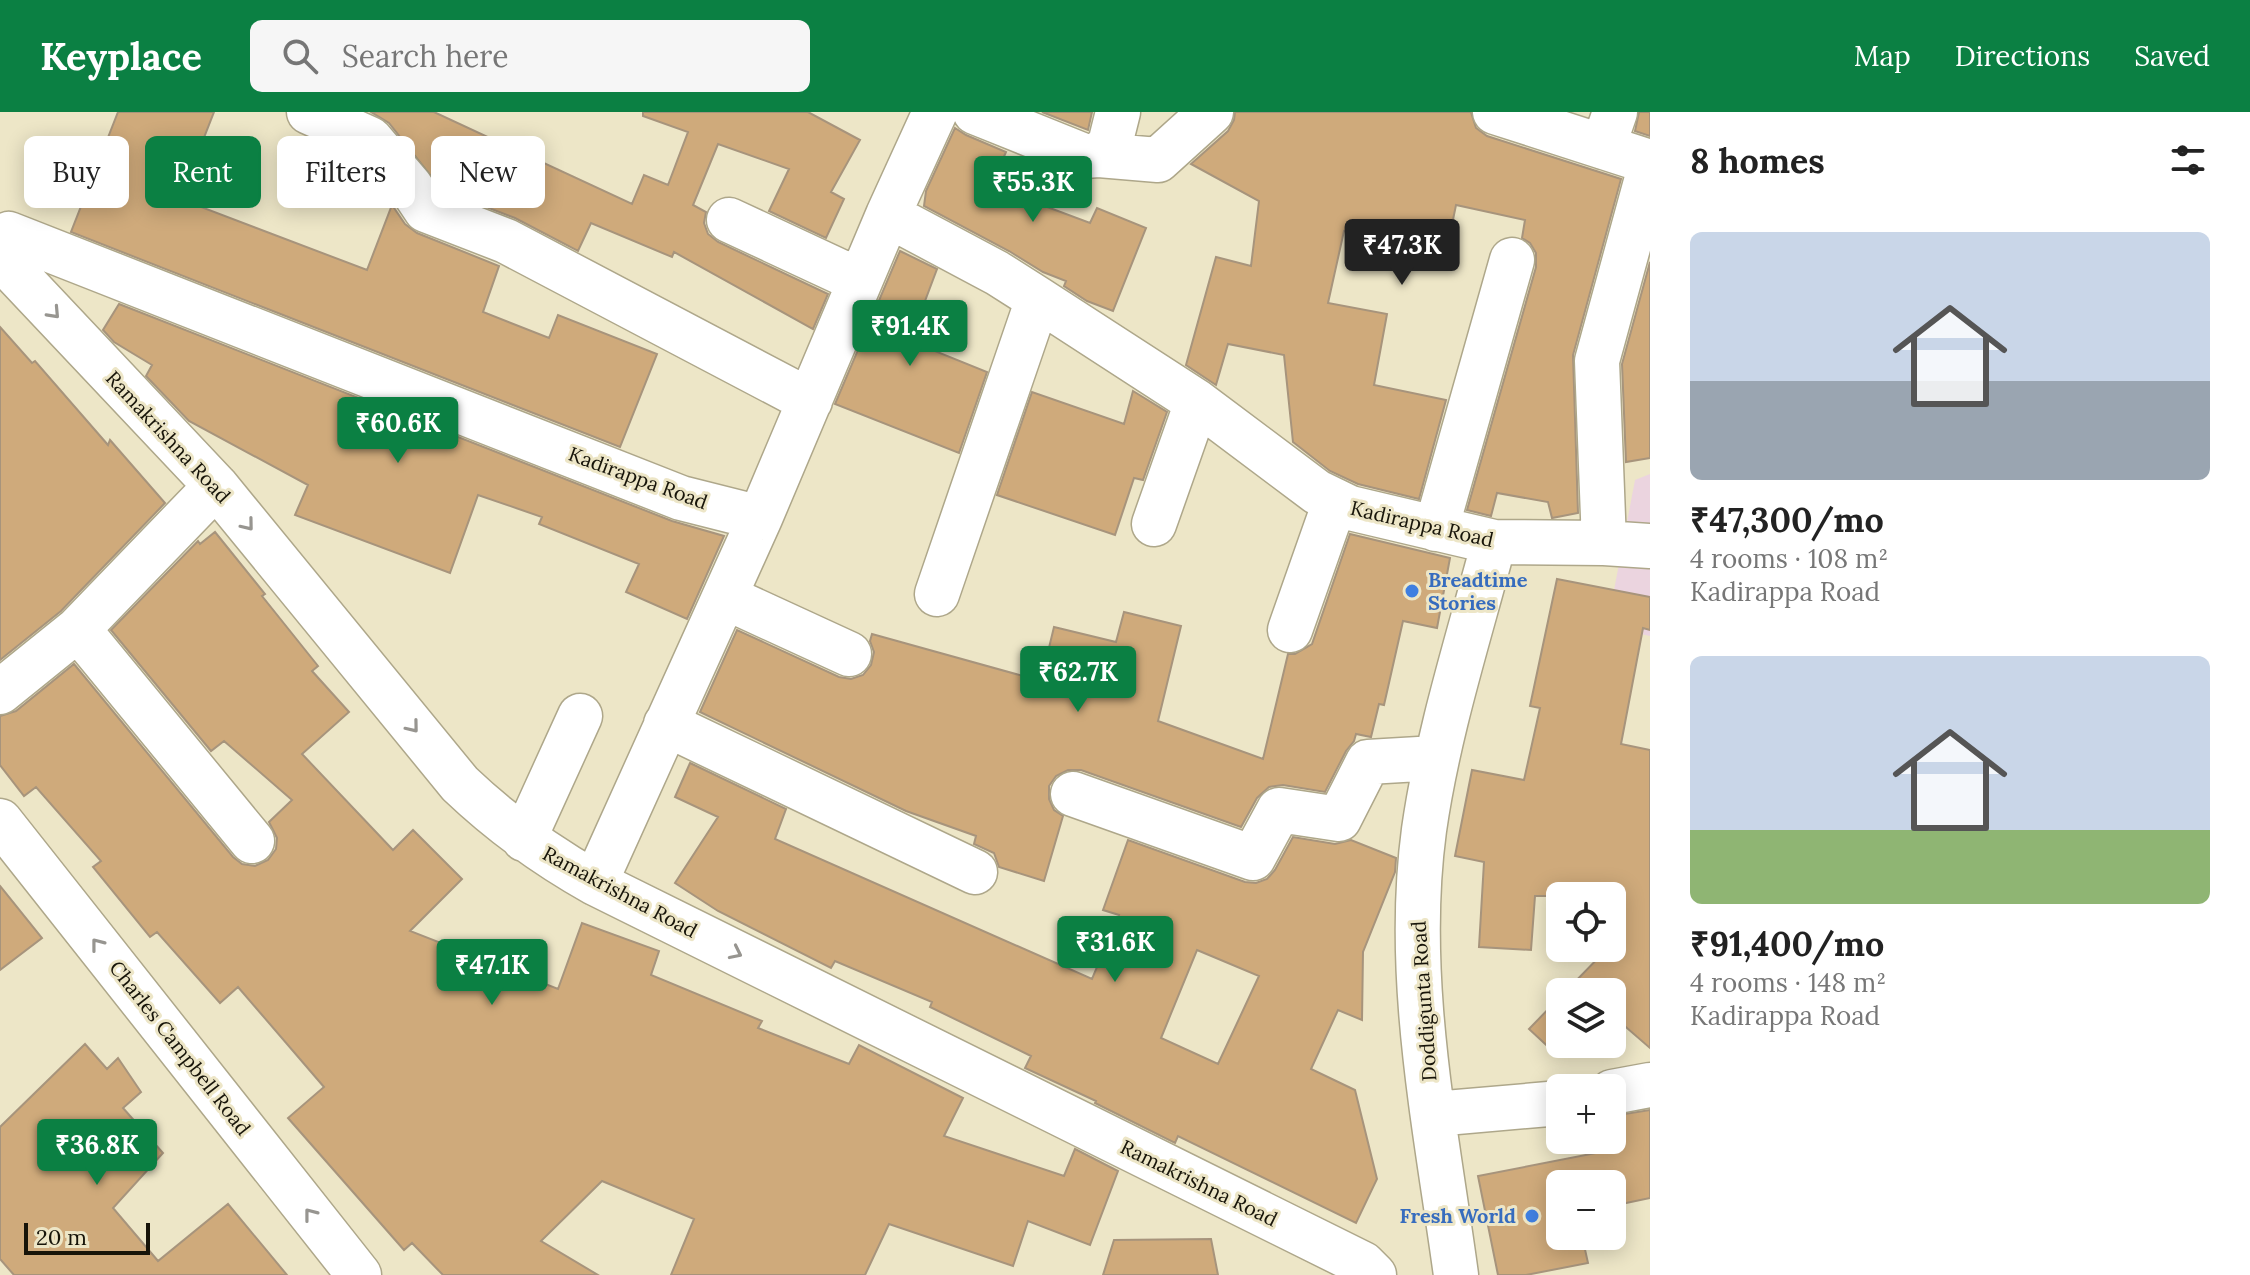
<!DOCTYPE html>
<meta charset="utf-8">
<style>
body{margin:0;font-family:Lora,serif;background:#f6f6f6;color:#222;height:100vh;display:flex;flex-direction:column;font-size:30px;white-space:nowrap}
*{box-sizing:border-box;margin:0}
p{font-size:26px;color:#767676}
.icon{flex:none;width:44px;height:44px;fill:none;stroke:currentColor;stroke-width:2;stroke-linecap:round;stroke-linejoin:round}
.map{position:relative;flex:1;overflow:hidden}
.panel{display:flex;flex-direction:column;background:#fff;width:600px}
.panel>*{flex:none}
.banner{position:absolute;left:24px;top:24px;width:760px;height:72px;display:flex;gap:16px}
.buttons{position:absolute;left:1546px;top:770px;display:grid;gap:16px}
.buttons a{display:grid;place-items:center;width:80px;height:80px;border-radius:12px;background:#fff;box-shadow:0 4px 20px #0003;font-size:40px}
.scale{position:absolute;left:24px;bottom:20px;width:126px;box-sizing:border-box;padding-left:8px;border:4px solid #171409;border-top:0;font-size:22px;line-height:28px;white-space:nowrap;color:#171409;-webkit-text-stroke:6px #ede6c7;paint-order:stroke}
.price{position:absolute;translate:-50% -68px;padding:0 18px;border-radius:8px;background:#0b8043;color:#fff;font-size:26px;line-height:52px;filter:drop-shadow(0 2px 4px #0008)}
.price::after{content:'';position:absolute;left:50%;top:48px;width:24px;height:18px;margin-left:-12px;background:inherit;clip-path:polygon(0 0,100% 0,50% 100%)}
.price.current{background:#222;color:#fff}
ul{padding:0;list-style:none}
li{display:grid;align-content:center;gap:16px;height:424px;padding:0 40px}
li span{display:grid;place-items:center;height:248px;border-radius:12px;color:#555}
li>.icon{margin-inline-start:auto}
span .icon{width:144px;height:144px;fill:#fffc;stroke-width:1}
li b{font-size:34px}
h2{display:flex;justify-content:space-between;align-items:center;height:96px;padding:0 40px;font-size:34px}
.pill{padding:0 28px;border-radius:12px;background:#fff;box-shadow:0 4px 20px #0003;font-size:28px;line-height:72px}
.pill.current{background:#0b8043;color:#fff}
header{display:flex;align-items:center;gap:48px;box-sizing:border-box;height:112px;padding:0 40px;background:#0b8043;color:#fff}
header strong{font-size:38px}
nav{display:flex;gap:44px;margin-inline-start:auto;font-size:28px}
.search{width:560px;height:72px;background:#f6f6f6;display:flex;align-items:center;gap:20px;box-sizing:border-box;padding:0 28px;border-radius:12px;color:#767676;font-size:30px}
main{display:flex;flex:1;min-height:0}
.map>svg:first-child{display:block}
</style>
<header>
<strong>Keyplace</strong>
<div class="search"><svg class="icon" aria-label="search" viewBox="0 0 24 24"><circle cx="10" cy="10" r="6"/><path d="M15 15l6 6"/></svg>Search here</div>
<nav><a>Map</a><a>Directions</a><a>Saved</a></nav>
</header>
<main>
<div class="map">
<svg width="1650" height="1163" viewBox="0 0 1650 1163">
<rect width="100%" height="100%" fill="#ede6c7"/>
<!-- commercial -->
<path fill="#ebd4df" d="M 1650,362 L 1650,524 L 1607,515 L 1635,368 Z"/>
<!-- building -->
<path fill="#cfaa7b" stroke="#a7947c" stroke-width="2" fill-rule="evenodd" d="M 118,0 L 214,0 L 180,87 L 367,158 L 392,93 L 405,112 L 417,121 L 499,154 L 483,200 L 549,226 L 558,203 L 657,242 L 620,335 L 71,120 Z
M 371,0 L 434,0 L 632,92 L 644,63 L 668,73 L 688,20 L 643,4 L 643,0 L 808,0 L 860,28 L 831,80 L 844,87 L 826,126 L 769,99 L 789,57 L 718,32 L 693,93 L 706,100 L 704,111 L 708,122 L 718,130 L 828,182 L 813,217 L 674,140 L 672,145 L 591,111 L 578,139 L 515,106 L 442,78 L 389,11 Z
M 1042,0 L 1092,0 L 1088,18 Z
M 1235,0 L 1471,0 L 1476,16 L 1487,24 L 1621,67 L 1573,243 L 1578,401 L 1552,406 L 1548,390 L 1497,381 L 1491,404 L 1467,398 L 1536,155 L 1536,141 L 1530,131 L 1522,126 L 1525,108 L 1456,93 L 1447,137 L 1344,119 L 1328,191 L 1387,202 L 1374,273 L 1446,288 L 1419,387 L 1358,372 L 1330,359 L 1293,330 L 1284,243 L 1228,232 L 1216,273 L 1186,253 L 1216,145 L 1251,154 L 1259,89 L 1191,52 L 1228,19 L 1234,8 Z
M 1639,0 L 1650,0 L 1650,24 L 1635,19 Z
M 955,16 L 966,23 L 1006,40 L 991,74 L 1090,111 L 1097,96 L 1146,116 L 1113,199 L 1087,189 L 1064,174 L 1066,169 L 1043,160 L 1009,139 L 924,94 L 926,79 Z
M 900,139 L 937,157 L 910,229 L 987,260 L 959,341 L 835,292 Z
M 1650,150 L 1650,346 L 1626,350 L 1622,252 Z
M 119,192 L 672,409 L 724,424 L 687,507 L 626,480 L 639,452 L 539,412 L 542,405 L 478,383 L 450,461 L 295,403 L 308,373 L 189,309 L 146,264 L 152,253 L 114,230 L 103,218 Z
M 0,215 L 32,251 L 35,249 L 108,333 L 110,328 L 165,391 L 61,499 L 0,548 Z
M 1133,279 L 1167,300 L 1143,368 L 1134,366 L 1115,423 L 997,383 L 1032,280 L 1124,312 Z
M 215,420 L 265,482 L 262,484 L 318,554 L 312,559 L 349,600 L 302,642 L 393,738 L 413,718 L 462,767 L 410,819 L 558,877 L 582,811 L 659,839 L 651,863 L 762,909 L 758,916 L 849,952 L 859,933 L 963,986 L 944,1024 L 1064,1064 L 1075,1037 L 1118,1059 L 1090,1133 L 1028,1109 L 1013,1154 L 889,1112 L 865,1163 L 671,1163 L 694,1107 L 602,1069 L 541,1129 L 598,1163 L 443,1163 L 412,1131 L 404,1138 L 288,1006 L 324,975 L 238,875 L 220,891 L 157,820 L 150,825 L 93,755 L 101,749 L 36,675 L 24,684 L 0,653 L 0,604 L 16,599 L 74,552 L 233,745 L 242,752 L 255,754 L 268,748 L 276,737 L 277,726 L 269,710 L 292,688 L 224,629 L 211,639 L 111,518 L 198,429 L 200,432 Z
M 1350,422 L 1450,446 L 1437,516 L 1403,509 L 1384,593 L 1379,592 L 1371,625 L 1356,622 L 1354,629 L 1346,639 L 1325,680 L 1283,673 L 1269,675 L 1257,686 L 1241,715 L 1081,658 L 1068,658 L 1056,664 L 1049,674 L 1049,687 L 1054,698 L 1063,704 L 1044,769 L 999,755 L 994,741 L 974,732 L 976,724 L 906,699 L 700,600 L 737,518 L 839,565 L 851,567 L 863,563 L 871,553 L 874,540 L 870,529 L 872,522 L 1041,569 L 1054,515 L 1116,530 L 1124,500 L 1181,514 L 1158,609 L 1263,647 L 1288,542 L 1295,542 L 1312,532 Z
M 1557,467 L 1650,485 L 1650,518 L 1643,516 L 1621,632 L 1650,638 L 1650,936 L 1612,903 L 1612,880 L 1565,880 L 1608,836 L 1612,836 L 1612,784 L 1535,784 L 1531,838 L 1479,835 L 1484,750 L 1455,744 L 1472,658 L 1524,668 L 1540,596 L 1530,594 Z
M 690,651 L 786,697 L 775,727 L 1092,867 L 1119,803 L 1103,798 L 1128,728 L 1245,770 L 1256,771 L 1267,767 L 1275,758 L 1293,725 L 1335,732 L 1351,728 L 1396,746 L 1395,760 L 1363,840 L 1362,908 L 1338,898 L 1311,957 L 1355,978 L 1377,1067 L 1356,1111 L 1178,1024 L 1175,1031 L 1095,991 L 1096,989 L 1025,956 L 1031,944 L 930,895 L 932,890 L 835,849 L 831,856 L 718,799 L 675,771 L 718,705 L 675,685 ZM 1197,838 L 1259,864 L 1218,952 L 1161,926 Z
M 0,774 L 42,826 L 0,858 Z
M 1560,885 L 1560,932 L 1565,932 L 1556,942 L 1529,917 Z
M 85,932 L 107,957 L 118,946 L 141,980 L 123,996 L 163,1041 L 113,1096 L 158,1149 L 228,1092 L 287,1163 L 14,1163 L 0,1147 L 0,1015 Z
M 1650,998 L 1650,1086 L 1612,1094 L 1612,1072 L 1560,1072 L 1560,1124 L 1582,1124 L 1588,1151 L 1526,1163 L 1498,1163 L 1478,1064 L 1596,1041 L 1593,1028 L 1612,1028 L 1612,1004 Z
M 1211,1127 L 1218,1163 L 1103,1163 L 1114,1128 Z"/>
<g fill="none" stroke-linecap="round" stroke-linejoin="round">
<defs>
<path id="minor" d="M 309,0 L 370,27 L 410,74 L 426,98 L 506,129 L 810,289
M 975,0 L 1084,44 L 1099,43 L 1110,32 L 1118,0
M 1495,0 L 1650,50
M 1603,35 L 1615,0
M 1099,43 L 1158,48 L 1211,0
M 888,103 L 935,0
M 729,108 L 860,169
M 0,128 L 9,122 L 681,386 L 760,406 L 888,103 L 997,161 L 1038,187 L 1197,290 L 1317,380 L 1350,396 L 1494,430 L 1604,431 L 1650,434
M 0,145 L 216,374 L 460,672 C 501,711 545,743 595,771 L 1363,1152 L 1374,1163
M 1154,412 L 1197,290
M 1436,417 L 1512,148
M 1604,431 L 1597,249 L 1650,55
M 937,482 L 1038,187
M 725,485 L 849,542
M 78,517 L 252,729
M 1290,518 L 1335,390
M 0,580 L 78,517 L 216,374
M 666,612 L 975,760
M 1073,682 L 1253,746 L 1279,698 L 1339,707 L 1368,650 L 1436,646
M 0,709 L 359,1163
M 524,727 L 580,604
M 595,771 L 760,406
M 1612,980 L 1650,973
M 1434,1002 L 1560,991
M 1456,1163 C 1436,1016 1404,866 1424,718 C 1438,620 1469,525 1494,430"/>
</defs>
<!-- minor casing -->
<use href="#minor" stroke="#aea78a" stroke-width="47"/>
<!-- minor -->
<use href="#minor" stroke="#fff" stroke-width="44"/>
</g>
<!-- one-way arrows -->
<defs><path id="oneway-chevron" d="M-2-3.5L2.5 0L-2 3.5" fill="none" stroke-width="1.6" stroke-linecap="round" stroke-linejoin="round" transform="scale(2)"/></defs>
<g stroke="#979590">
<use href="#oneway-chevron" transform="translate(54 201) rotate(47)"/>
<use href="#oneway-chevron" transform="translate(248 413) rotate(51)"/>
<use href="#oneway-chevron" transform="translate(413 615) rotate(51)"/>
<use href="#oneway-chevron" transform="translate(97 832) rotate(-128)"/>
<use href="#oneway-chevron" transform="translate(736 841) rotate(26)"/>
<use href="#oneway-chevron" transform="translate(310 1102) rotate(-128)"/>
</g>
<!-- markers -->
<g fill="#3f7fe0" stroke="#ede6c7" stroke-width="3">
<circle cx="1412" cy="479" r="8"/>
<circle cx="1532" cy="1104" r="8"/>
</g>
<g text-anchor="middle" stroke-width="6" stroke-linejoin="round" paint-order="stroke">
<!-- street labels -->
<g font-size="20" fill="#171409" stroke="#ede6c7">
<text transform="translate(168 325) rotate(47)" y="7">Ramakrishna Road</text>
<text transform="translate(638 366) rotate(20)" y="7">Kadirappa Road</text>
<text transform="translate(1422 412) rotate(13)" y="7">Kadirappa Road</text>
<text transform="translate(620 780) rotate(28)" y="7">Ramakrishna Road</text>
<text transform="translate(1424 889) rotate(-94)" y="7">Doddigunta Road</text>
<text transform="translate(180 936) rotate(52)" y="7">Charles Campbell Road</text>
<text transform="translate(1199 1071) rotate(26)" y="7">Ramakrishna Road</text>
</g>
<!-- shop labels -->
<g font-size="20" font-weight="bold" fill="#366cbe" stroke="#ede6c7" text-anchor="start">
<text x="1428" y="475">Breadtime<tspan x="1428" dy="23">Stories</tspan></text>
<text x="1516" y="1111" text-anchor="end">Fresh World</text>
</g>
</g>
</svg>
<div class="buttons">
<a><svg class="icon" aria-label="locate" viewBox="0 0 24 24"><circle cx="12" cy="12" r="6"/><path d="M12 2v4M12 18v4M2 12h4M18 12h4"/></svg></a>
<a><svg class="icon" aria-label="layers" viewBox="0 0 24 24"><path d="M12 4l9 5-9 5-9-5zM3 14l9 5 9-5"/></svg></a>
<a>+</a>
<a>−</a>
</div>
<div class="scale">20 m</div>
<b class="price" style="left:1033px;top:112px">₹55.3K</b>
<b class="price current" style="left:1402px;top:175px">₹47.3K</b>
<b class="price" style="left:910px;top:256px">₹91.4K</b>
<b class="price" style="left:398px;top:353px">₹60.6K</b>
<b class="price" style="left:1078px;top:602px">₹62.7K</b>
<b class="price" style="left:1115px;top:872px">₹31.6K</b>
<b class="price" style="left:492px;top:895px">₹47.1K</b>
<b class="price" style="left:97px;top:1075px">₹36.8K</b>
<div class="banner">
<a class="pill">Buy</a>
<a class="pill current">Rent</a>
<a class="pill">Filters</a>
<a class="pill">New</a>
</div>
</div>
<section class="panel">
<h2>8 homes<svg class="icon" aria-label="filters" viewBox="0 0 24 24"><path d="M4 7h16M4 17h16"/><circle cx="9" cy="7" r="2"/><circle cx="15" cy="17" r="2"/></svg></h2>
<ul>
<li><span style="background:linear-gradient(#c9d6e8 60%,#9aa5b1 0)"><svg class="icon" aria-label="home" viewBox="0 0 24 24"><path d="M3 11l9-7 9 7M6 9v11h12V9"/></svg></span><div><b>₹47,300/mo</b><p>4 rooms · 108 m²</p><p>Kadirappa Road</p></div></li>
<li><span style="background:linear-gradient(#c9d6e8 70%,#8fb573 0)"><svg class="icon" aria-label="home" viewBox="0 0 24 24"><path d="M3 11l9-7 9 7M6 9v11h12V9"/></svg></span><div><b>₹91,400/mo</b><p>4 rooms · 148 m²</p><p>Kadirappa Road</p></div></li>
</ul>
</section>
</main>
